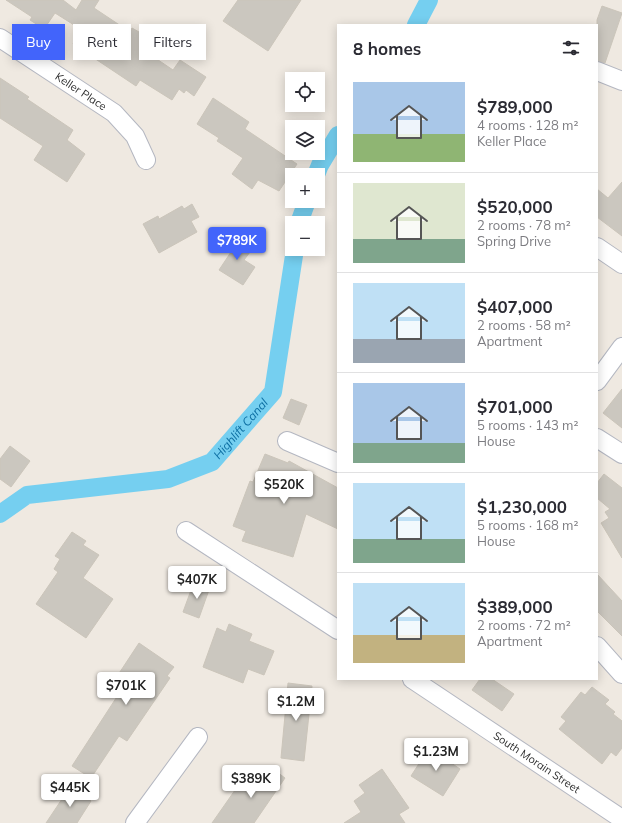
<!DOCTYPE html>
<meta charset="utf-8">
<style>
body{margin:0;font-family:Mulish,sans-serif;background:#f7f7f7;color:#2b2b33;height:100vh;display:flex;flex-direction:column;font-size:15px;white-space:nowrap}
*{box-sizing:border-box;margin:0}
p{font-size:13px;color:#7c7c81}
.icon{flex:none;width:22px;height:22px;fill:none;stroke:currentColor;stroke-width:2;stroke-linecap:round;stroke-linejoin:round}
.map{position:relative;flex:1;overflow:hidden}
.drawer{position:absolute;left:337px;top:24px;width:261px;height:656px;display:flex;flex-direction:column;background:#fff;border-radius:0px;box-shadow:0 2px 10px #0003}
.drawer>*{flex:none}
.banner{position:absolute;left:12px;top:24px;width:265px;height:36px;display:flex;gap:8px}
.buttons{position:absolute;left:285px;top:72px;display:grid;gap:8px}
.buttons a{display:grid;place-items:center;width:40px;height:40px;border-radius:0px;background:#fff;box-shadow:0 2px 10px #0003;font-size:20px}
.price{position:absolute;translate:-50% -34px;padding:0 9px;border-radius:4px;background:#fff;color:#222;font-size:13px;line-height:26px;filter:drop-shadow(0 1px 2px #0008)}
.price::after{content:'';position:absolute;left:50%;top:24px;width:12px;height:9px;margin-left:-6px;background:inherit;clip-path:polygon(0 0,100% 0,50% 100%)}
.price.active{background:#4264fb;color:#fff}
ul{padding:0;list-style:none}
li{display:flex;align-items:center;gap:12px;height:100px;padding:0 16px}
li+li{border-top:1px solid #e1e1e2}
li span{display:grid;place-items:center;flex:none;width:112px;height:80px;border-radius:0px;color:#555}
li>.icon{margin-inline-start:auto}
span .icon{width:48px;height:48px;fill:#fffc;stroke-width:1}
li b{font-size:17px}
h2{display:flex;justify-content:space-between;align-items:center;height:48px;padding:0 16px;font-size:17px}
.chip{padding:0 14px;border-radius:0px;background:#fff;box-shadow:0 2px 10px #0003;font-size:14px;line-height:36px}
.chip.active{background:#4264fb;color:#fff}
.map>svg:first-child{display:block}
</style>
<div class="map">
<svg width="622" height="823" viewBox="0 0 622 823">
<rect width="100%" height="100%" fill="#efe9e1"/>
<g fill="none" stroke-linecap="round" stroke-linejoin="round">
<!-- canal -->
<g stroke="#75cff0" stroke-width="18">
<path d="M 416,25 L 429,0"/>
<path d="M 316,175 L 320,165 L 338,135"/>
<path d="M 299,223 L 307,201"/>
<path id="s1" d="M 0,514 L 27,495 L 168,479 L 212,462 L 273,392 L 295,249"/>
</g>
</g>
<!-- building -->
<path fill="#cbc7bf" stroke="#cbc5ba" d="M 6,0 L 63,0 L 76,10 L 82,0 L 99,0 L 94,8 L 130,32 L 132,28 L 146,36 L 139,47 L 173,70 L 180,60 L 206,77 L 194,96 L 186,90 L 184,93 L 179,89 L 172,100 L 140,80 L 136,86 L 73,44 L 82,30 L 55,13 L 44,29 L 30,20 L 32,17 Z
M 238,0 L 301,0 L 268,51 L 223,21 Z
M 602,6 L 622,13 L 605,63 L 597,61 L 597,20 Z
M 0,78 L 29,97 L 27,99 L 73,130 L 67,140 L 85,154 L 67,182 L 34,160 L 43,146 L 0,118 Z
M 213,98 L 249,122 L 245,129 L 297,164 L 279,191 L 258,180 L 252,189 L 232,174 L 243,158 L 217,141 L 219,138 L 197,124 Z
M 622,182 L 622,236 L 597,217 L 597,189 L 608,198 Z
M 192,204 L 199,217 L 191,221 L 197,232 L 159,253 L 143,224 L 158,216 L 159,219 L 182,206 L 184,209 Z
M 231,235 L 253,248 L 244,260 L 255,267 L 243,285 L 219,270 L 231,252 L 223,247 Z
M 622,389 L 622,428 L 603,413 Z
M 291,399 L 307,405 L 299,425 L 283,418 Z
M 10,446 L 30,461 L 11,487 L 0,479 L 0,459 Z
M 265,454 L 288,463 L 289,461 L 338,488 L 338,529 L 306,514 L 293,557 L 242,541 L 246,531 L 233,526 L 250,481 L 253,482 Z
M 604,474 L 622,488 L 622,558 L 601,523 L 609,518 L 605,512 L 610,509 L 597,498 L 597,483 Z
M 72,532 L 86,541 L 83,545 L 99,555 L 83,578 L 113,599 L 86,638 L 36,604 L 58,572 L 54,569 L 60,559 L 55,556 Z
M 597,574 L 622,601 L 622,636 L 597,611 Z
M 194,582 L 210,587 L 199,618 L 183,612 Z
M 229,624 L 252,634 L 249,641 L 274,651 L 264,675 L 248,669 L 243,683 L 203,667 L 217,628 L 226,632 Z
M 139,643 L 174,667 L 167,676 L 170,678 L 127,741 L 119,736 L 91,778 L 72,766 L 120,692 L 111,686 L 112,684 Z
M 480,679 L 492,679 L 514,694 L 502,711 L 472,690 Z
M 288,683 L 312,686 L 304,761 L 281,758 Z
M 592,687 L 609,700 L 605,704 L 615,712 L 613,714 L 622,721 L 622,748 L 616,756 L 611,752 L 602,764 L 559,729 L 566,721 L 561,717 L 581,692 L 585,695 Z
M 429,748 L 460,769 L 443,796 L 411,776 Z
M 269,766 L 285,778 L 254,823 L 212,823 L 240,783 L 247,788 L 259,771 L 263,774 Z
M 382,769 L 409,808 L 399,814 L 405,823 L 344,823 L 361,812 L 354,801 L 365,793 L 359,785 Z
M 70,787 L 91,801 L 77,823 L 46,823 Z"/>
<g fill="none" stroke-linecap="round" stroke-linejoin="round">
<defs>
<g id="minor">
<path id="s2" d="M 0,38 L 114,113 L 135,136 L 146,160"/>
<path d="M 597,71 L 622,81"/>
<path d="M 597,247 L 622,264"/>
<path d="M 597,381 L 622,347"/>
<path d="M 597,438 L 622,454"/>
<path d="M 287,441 L 338,463"/>
<path d="M 186,531 L 338,630"/>
<path d="M 597,646 L 622,674"/>
<path id="s3" d="M 412,679 L 622,819"/>
<path d="M 135,823 L 198,737"/>
</g>
</defs>
<!-- minor casing -->
<use href="#minor" stroke="#b4b7c1" stroke-width="20"/>
<!-- minor -->
<use href="#minor" stroke="#fff" stroke-width="18"/>
</g>
<g text-anchor="middle" stroke-width="3" stroke-linejoin="round" paint-order="stroke">
<!-- street labels -->
<g font-size="11" fill="#2e2e2e" stroke="#fff">
<text dy="4" stroke="none"><textPath href="#s2" startOffset="97">Keller Place</textPath></text>
<text dy="4" stroke="none"><textPath href="#s3" startOffset="150">South Morain Street</textPath></text>
</g>
<!-- water labels -->
<g font-size="12" font-style="italic" fill="#0d6fa3" stroke="#fff">
<text dy="4" stroke="none"><textPath href="#s1" startOffset="266">Highlift Canal</textPath></text>
</g>
</g>
</svg>
<div class="buttons">
<a><svg class="icon" aria-label="locate" viewBox="0 0 24 24"><circle cx="12" cy="12" r="6"/><path d="M12 2v4M12 18v4M2 12h4M18 12h4"/></svg></a>
<a><svg class="icon" aria-label="layers" viewBox="0 0 24 24"><path d="M12 4l9 5-9 5-9-5zM3 14l9 5 9-5"/></svg></a>
<a>+</a>
<a>−</a>
</div>
<b class="price active" style="left:237px;top:261px">$789K</b>
<b class="price" style="left:284px;top:505px">$520K</b>
<b class="price" style="left:197px;top:600px">$407K</b>
<b class="price" style="left:126px;top:706px">$701K</b>
<b class="price" style="left:296px;top:722px">$1.2M</b>
<b class="price" style="left:436px;top:772px">$1.23M</b>
<b class="price" style="left:251px;top:799px">$389K</b>
<b class="price" style="left:70px;top:808px">$445K</b>
<div class="banner">
<a class="chip active">Buy</a>
<a class="chip">Rent</a>
<a class="chip">Filters</a>
</div>
<section class="drawer">
<h2>8 homes<svg class="icon" aria-label="filters" viewBox="0 0 24 24"><path d="M4 7h16M4 17h16"/><circle cx="9" cy="7" r="2"/><circle cx="15" cy="17" r="2"/></svg></h2>
<ul>
<li><span style="background:linear-gradient(#a9c7e8 65%,#8fb573 0)"><svg class="icon" aria-label="home" viewBox="0 0 24 24"><path d="M3 11l9-7 9 7M6 9v11h12V9"/></svg></span><div><b>$789,000</b><p>4 rooms · 128 m²</p><p>Keller Place</p></div></li>
<li><span style="background:linear-gradient(#dfe7d0 70%,#7fa58c 0)"><svg class="icon" aria-label="home" viewBox="0 0 24 24"><path d="M3 11l9-7 9 7M6 9v11h12V9"/></svg></span><div><b>$520,000</b><p>2 rooms · 78 m²</p><p>Spring Drive</p></div></li>
<li><span style="background:linear-gradient(#bfe0f5 70%,#9aa5b1 0)"><svg class="icon" aria-label="home" viewBox="0 0 24 24"><path d="M3 11l9-7 9 7M6 9v11h12V9"/></svg></span><div><b>$407,000</b><p>2 rooms · 58 m²</p><p>Apartment</p></div></li>
<li><span style="background:linear-gradient(#a9c7e8 75%,#7fa58c 0)"><svg class="icon" aria-label="home" viewBox="0 0 24 24"><path d="M3 11l9-7 9 7M6 9v11h12V9"/></svg></span><div><b>$701,000</b><p>5 rooms · 143 m²</p><p>House</p></div></li>
<li><span style="background:linear-gradient(#bfe0f5 70%,#7fa58c 0)"><svg class="icon" aria-label="home" viewBox="0 0 24 24"><path d="M3 11l9-7 9 7M6 9v11h12V9"/></svg></span><div><b>$1,230,000</b><p>5 rooms · 168 m²</p><p>House</p></div></li>
<li><span style="background:linear-gradient(#bfe0f5 65%,#c2b280 0)"><svg class="icon" aria-label="home" viewBox="0 0 24 24"><path d="M3 11l9-7 9 7M6 9v11h12V9"/></svg></span><div><b>$389,000</b><p>2 rooms · 72 m²</p><p>Apartment</p></div></li>
</ul>
</section>
</div>
